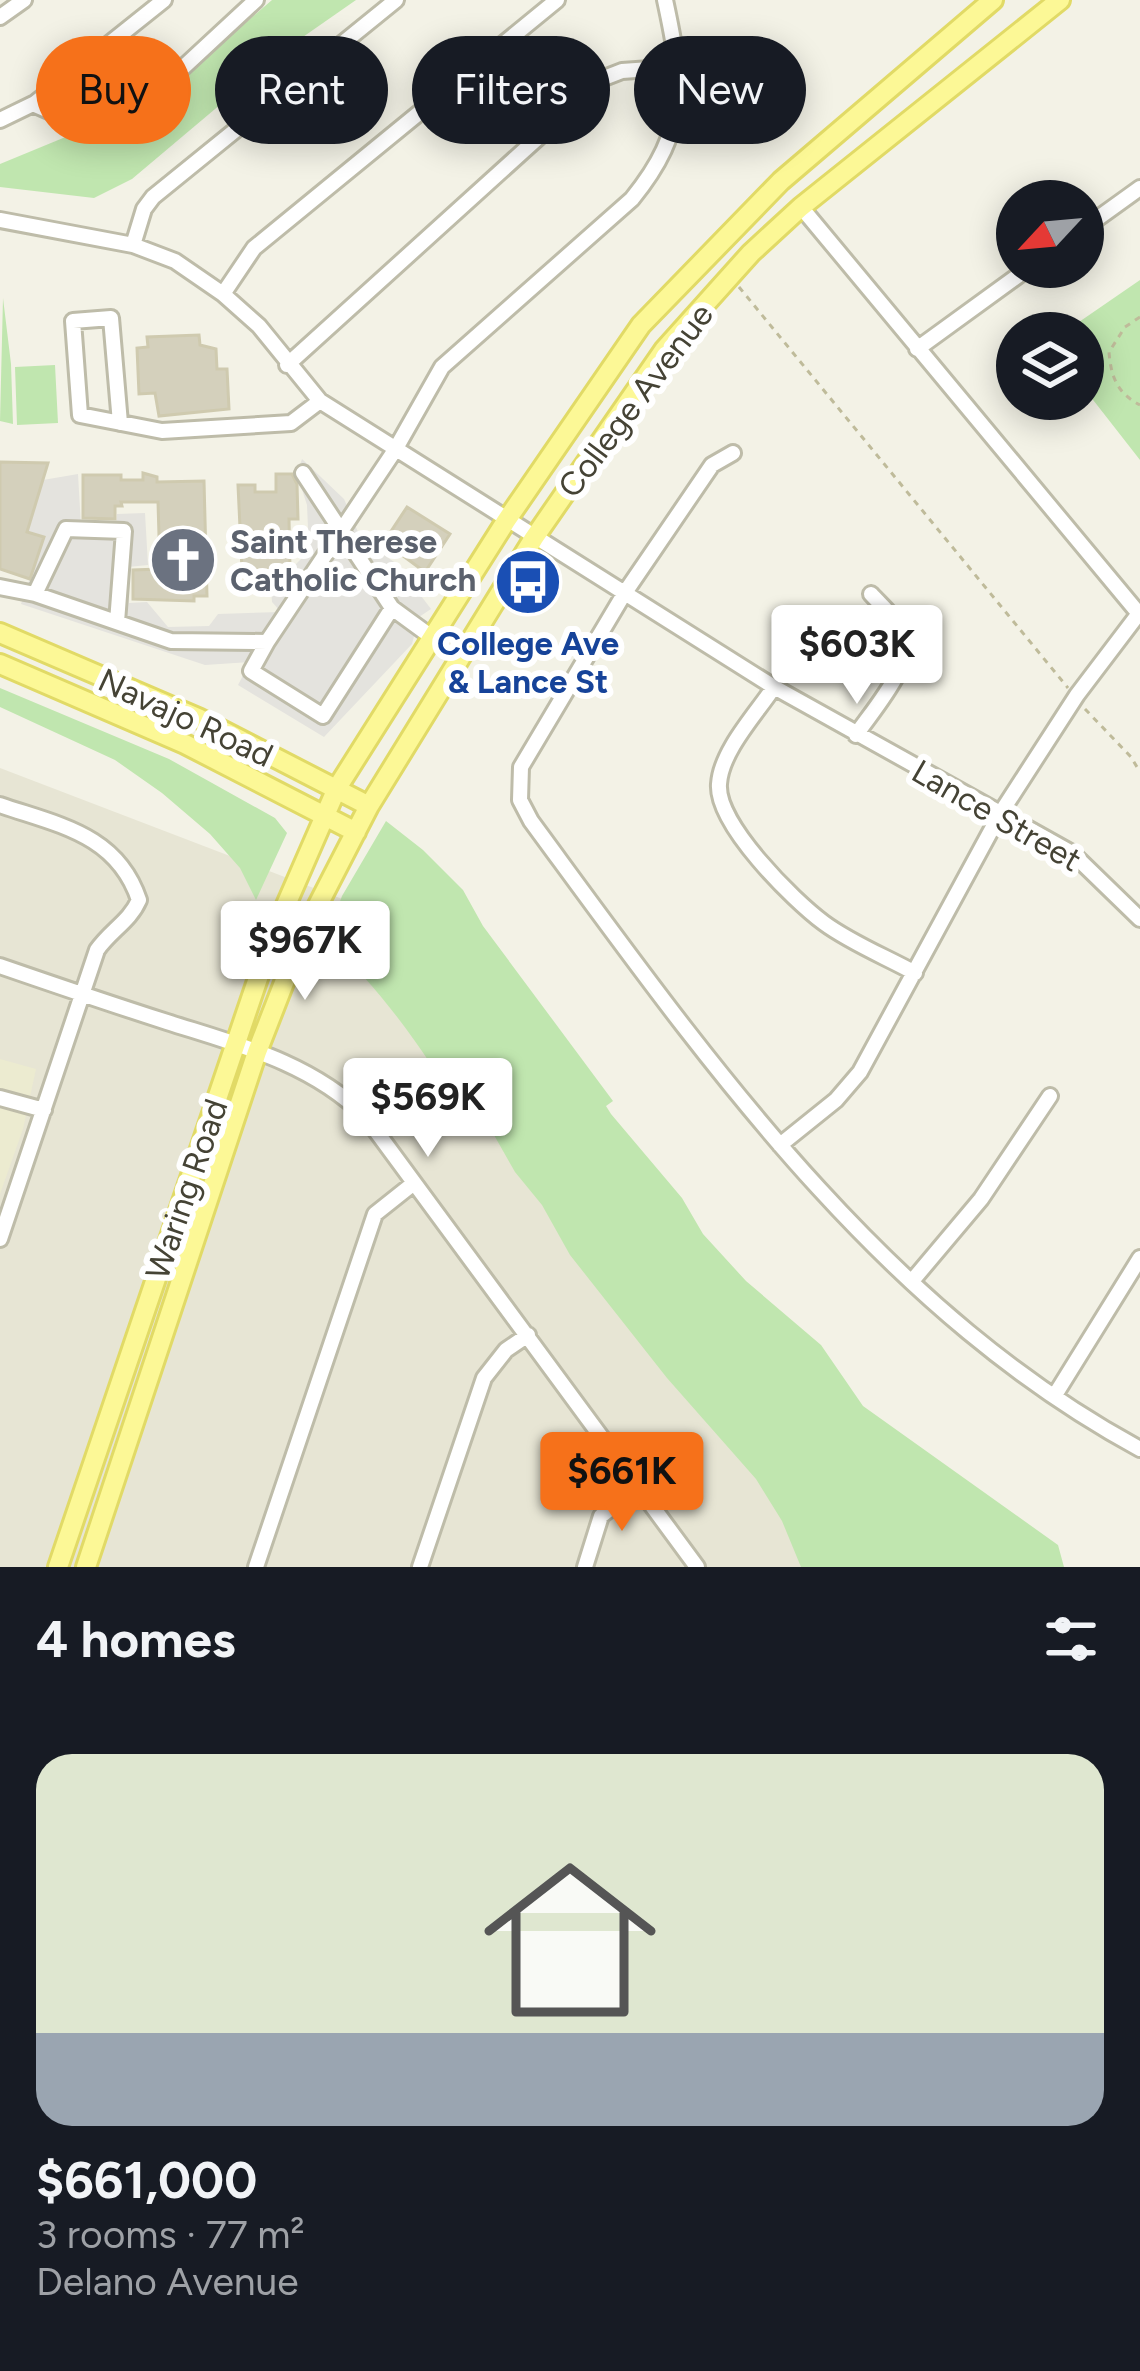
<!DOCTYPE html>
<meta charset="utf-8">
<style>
body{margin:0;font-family:Figtree,sans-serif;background:#20242c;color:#f1f3f6;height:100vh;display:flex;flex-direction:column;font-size:45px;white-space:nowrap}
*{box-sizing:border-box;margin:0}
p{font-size:39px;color:#9ea1a6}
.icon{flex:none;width:66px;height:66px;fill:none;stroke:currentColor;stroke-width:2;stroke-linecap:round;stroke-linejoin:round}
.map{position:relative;height:1567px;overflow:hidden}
.sheet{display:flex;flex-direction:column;background:#171b24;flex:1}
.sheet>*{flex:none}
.banner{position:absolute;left:36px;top:36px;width:1068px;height:108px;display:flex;gap:24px}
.needle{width:78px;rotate:244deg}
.fabs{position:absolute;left:996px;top:180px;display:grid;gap:24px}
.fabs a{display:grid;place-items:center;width:108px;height:108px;border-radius:50%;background:#171b24;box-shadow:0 6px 30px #0003;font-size:60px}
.price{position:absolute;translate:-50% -102px;padding:0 27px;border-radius:12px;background:#fff;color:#222;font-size:39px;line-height:78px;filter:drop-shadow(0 3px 6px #0008)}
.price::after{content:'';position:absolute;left:50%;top:72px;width:36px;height:27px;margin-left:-18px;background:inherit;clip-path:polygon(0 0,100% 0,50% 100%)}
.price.current{background:#f6711a;color:#111}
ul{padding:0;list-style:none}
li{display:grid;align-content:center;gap:24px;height:636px;padding:0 36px}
li span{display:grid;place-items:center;height:372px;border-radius:36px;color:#555}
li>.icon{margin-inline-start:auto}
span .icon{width:216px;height:216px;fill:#fffc;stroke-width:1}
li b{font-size:51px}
h2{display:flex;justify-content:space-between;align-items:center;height:144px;padding:0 36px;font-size:51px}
.chip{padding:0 42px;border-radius:54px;background:#171b24;box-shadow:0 6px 30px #0003;font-size:42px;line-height:108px}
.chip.current{background:#f6711a;color:#111}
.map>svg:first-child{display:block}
</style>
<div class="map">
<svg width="1140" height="1567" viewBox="0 0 1140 1567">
<rect width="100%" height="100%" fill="#f3f2e6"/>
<!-- residential -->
<path fill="#e7e5d4" d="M 0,768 L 413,926 L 908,1567 L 0,1567 Z"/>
<!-- education -->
<path fill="#ecebd0" d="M 0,1059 L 36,1069 L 23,1129 L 0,1194 Z"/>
<!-- green -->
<path fill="#c0e6af" d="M 272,0 L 356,0 L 290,46 L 132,179 L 94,198 L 0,187 L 0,164 L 114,117 L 176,82 Z
M 1140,280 L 1140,460 L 1083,387 L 1083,333 L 1063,333 Z
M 3,298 L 11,364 L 13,424 L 0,421 Z
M 55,365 L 58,423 L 17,425 L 15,367 Z
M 0,688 L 169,759 L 275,818 L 287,833 L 256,900 L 240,868 L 210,834 L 162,793 L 115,760 L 0,707 Z
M 386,821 L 423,850 L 463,890 L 483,926 L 613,1101 L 606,1106 L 611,1114 L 682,1198 L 703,1234 L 746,1281 L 821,1345 L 863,1406 L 1058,1545 L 1064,1567 L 801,1567 L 782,1521 L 756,1479 L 667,1378 L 570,1255 L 542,1205 L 515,1172 L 494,1135 L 481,1127 L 472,1128 L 464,1120 C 451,1101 442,1081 430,1063 C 400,1018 366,975 326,939 L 342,896 Z"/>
<!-- parking -->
<path fill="#e4e3de" d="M 302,459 L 344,499 L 361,539 L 397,564 L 431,609 L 419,617 L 412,644 L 324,737 L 238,685 L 250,662 L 205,665 L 21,604 L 44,537 L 27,532 L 43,480 L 78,474 L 81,526 L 116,525 L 117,514 L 145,513 L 148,565 L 128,567 L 129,603 L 147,602 L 168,627 L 209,626 L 218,614 L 281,612 L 272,602 L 270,569 L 291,569 L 309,551 L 307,505 L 297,474 Z"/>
<!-- building -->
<path fill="#d4d0bc" stroke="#cfcaaf" stroke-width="3" d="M 199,335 L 200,345 L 216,349 L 217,369 L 227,369 L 229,409 L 159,416 L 155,393 L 139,394 L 137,348 L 148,347 L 147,337 Z
M 0,462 L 48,463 L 27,532 L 44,537 L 30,579 L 0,569 Z
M 143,473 L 157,477 L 157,482 L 204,481 L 207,596 L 194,596 L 194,601 L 133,599 L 133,570 L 160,569 L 158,502 L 121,502 L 122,506 L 115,506 L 115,519 L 83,518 L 83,475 L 121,475 L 121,480 L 143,480 Z
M 276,474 L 292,474 L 297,484 L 298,519 L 289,519 L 290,569 L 242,570 L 238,485 L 255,485 L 255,492 L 276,492 Z
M 407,507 L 450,534 L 425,572 L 384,542 Z"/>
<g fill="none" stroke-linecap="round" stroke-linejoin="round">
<defs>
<path id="minor" d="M 0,17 L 24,0
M 33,104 L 65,118 L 174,76 L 256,0
M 0,120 L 35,103 L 164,0
M 801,207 L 1140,615
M 0,220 L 133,245 L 175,261 L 223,294 L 259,326 L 320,401 L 774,687 L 1072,853 L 1140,919
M 1083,229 L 1140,188
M 133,245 L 144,209 L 153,197 L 396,0
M 223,294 L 254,248 L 557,0
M 917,349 L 1030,267
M 287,365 L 604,78 L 622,71 L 763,61
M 120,423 L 111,318 L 73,321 L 80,415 L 162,431 L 291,423 L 320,401
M 733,453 L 712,465 L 624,594 L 521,767 L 520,800 L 531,821 C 703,1055 878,1307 1140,1449
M 303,473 L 392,608 L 433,638
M 0,587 L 35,594 L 171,641 L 267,642 L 395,450 L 442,367 L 632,199 C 689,129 683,83 665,0
M 35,594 L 66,529 L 124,531 L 117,622
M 267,642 L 251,671 L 323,716 L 392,608
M 774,687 C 756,714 721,751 719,784 C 716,824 793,900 824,923 C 851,943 886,957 915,973
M 856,735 C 872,711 918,660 903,632 C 896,618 882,606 871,594
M 0,805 C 58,825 117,834 139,900 C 130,921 110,931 97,950 L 0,1239
M 0,966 C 55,985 111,1004 167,1022 C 239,1045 310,1062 365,1116 L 697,1567
M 0,1098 L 44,1110
M 780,1145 L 836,1100 L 860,1072 L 1000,814 L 1077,695 L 1140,612
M 912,1281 L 981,1199 L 1050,1096
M 1055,1395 L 1140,1258
M 256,1567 L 375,1214 L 414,1183
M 420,1567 L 484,1378 L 506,1350 L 528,1335
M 585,1567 L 601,1516 L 638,1487"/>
<path id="major" d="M 0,633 L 198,718 L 369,806
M 0,664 L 185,744 L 356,832
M 58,1567 L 272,937 L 337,788 L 506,521 L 641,325 L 781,181 L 993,0
M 86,1567 L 257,1052 L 303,934 L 369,806 L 534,538 L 664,350 L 751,253 L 801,207 L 1060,0"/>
</defs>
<!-- minor casing -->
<use href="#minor" stroke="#bebca9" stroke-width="20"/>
<!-- major casing -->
<use href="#major" stroke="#e1da66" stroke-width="24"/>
<!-- path -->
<path stroke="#bfbb9a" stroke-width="3" stroke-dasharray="6 6" stroke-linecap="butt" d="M 739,287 L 1068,688
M 1140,317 L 1125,327 L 1109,352 C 1111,377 1117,393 1140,405
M 1085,709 L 1131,757 L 1140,772"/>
<!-- minor -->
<use href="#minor" stroke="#fff" stroke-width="14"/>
<!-- major -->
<use href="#major" stroke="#fcf896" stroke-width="18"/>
</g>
<!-- icons -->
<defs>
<symbol id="church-disc" viewBox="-11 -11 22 22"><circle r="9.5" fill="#6b7280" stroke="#fff"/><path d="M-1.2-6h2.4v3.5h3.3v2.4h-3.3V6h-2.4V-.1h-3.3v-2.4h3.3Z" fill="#fff"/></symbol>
<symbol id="bus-disc" viewBox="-11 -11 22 22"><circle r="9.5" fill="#1a4fb4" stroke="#fff"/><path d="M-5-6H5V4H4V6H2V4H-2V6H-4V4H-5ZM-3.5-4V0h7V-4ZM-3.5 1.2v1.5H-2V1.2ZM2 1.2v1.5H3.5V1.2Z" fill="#fff"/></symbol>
</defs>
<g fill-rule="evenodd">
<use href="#church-disc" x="145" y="522" width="76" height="76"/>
<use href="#bus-disc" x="490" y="544" width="76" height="76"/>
</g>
<g text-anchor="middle" stroke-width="12" stroke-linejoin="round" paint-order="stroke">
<!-- street labels -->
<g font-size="33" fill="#454335" stroke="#fff">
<text transform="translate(635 400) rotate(-53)" y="12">College Avenue</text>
<text transform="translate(186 717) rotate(25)" y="12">Navajo Road</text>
<text transform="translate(997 815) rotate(30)" y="12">Lance Street</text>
<text transform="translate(186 1189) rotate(-71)" y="12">Waring Road</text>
</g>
<!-- worship labels -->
<g font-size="33" font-weight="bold" fill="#5b616d" stroke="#fff" text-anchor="start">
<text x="230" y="553">Saint Therese<tspan x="230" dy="38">Catholic Church</tspan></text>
</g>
<!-- transit labels -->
<g font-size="33" font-weight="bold" fill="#164399" stroke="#fff">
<text x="528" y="655">College Ave<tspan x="528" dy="38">&amp; Lance St</tspan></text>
</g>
</g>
</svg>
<div class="fabs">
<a><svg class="needle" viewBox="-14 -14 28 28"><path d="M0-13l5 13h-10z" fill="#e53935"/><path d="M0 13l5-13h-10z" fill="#9ea1a6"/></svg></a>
<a><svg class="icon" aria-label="layers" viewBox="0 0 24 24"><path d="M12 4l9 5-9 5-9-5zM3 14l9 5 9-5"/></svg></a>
</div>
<b class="price" style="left:857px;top:707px">$603K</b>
<b class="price" style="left:305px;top:1003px">$967K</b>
<b class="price" style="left:428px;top:1160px">$569K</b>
<b class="price current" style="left:622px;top:1534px">$661K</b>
<div class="banner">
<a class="chip current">Buy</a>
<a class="chip">Rent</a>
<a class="chip">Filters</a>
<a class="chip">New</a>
</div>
</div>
<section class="sheet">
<h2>4 homes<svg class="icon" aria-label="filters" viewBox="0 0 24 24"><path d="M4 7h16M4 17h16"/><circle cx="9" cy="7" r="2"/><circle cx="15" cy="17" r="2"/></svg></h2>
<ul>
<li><span style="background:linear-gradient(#dfe7d0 75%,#9aa5b1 0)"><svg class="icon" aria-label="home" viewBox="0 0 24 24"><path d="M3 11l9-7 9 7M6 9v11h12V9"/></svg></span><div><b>$661,000</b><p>3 rooms · 77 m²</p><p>Delano Avenue</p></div></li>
</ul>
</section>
